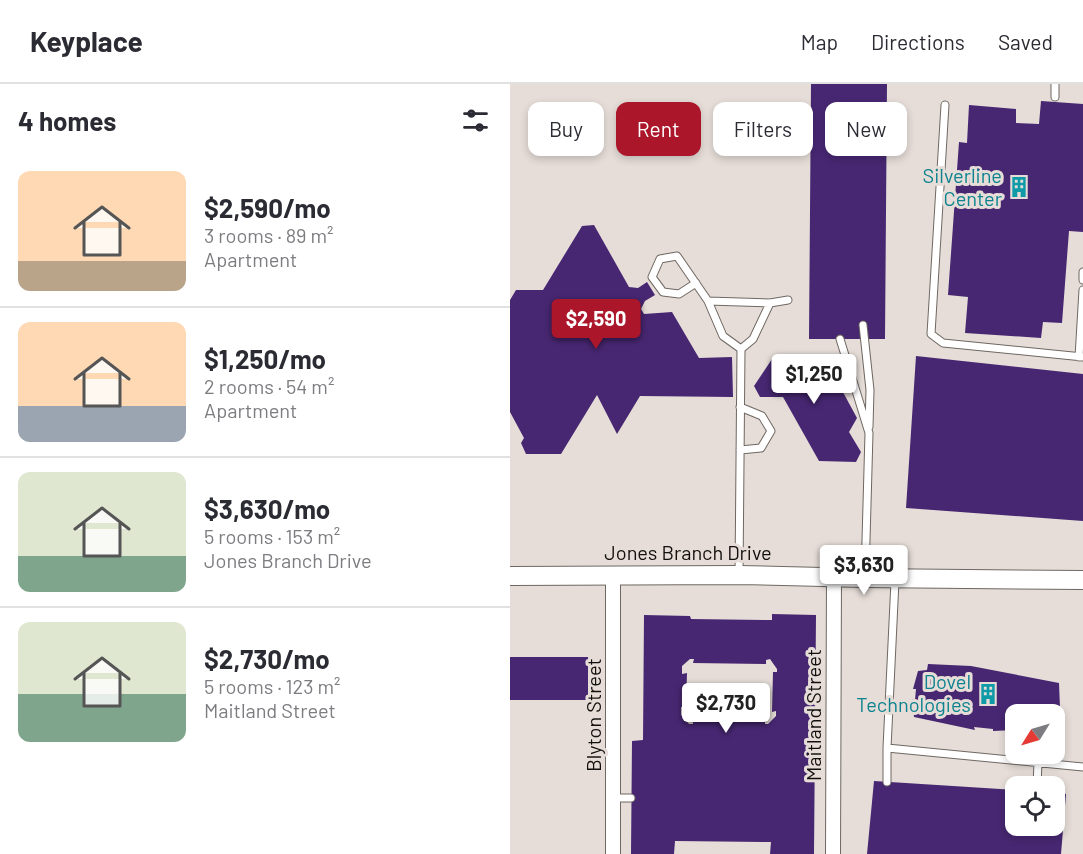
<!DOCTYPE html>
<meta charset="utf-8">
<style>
body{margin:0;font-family:Barlow,sans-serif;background:#f7f7f7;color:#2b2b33;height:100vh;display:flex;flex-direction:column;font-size:22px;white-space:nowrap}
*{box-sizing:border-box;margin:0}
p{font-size:20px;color:#7c7c81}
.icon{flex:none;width:33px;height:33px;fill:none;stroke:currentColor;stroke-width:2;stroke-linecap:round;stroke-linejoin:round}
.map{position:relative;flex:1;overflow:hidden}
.sheet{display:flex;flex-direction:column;background:#fff;width:510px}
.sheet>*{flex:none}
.banner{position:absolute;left:18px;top:18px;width:465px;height:54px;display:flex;gap:12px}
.needle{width:39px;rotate:233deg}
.buttons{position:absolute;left:495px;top:620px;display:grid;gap:12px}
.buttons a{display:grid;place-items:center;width:60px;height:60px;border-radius:12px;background:#fff;box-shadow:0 3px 9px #0003;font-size:30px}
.price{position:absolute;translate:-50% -51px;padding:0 14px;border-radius:6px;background:#fff;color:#222;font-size:20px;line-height:39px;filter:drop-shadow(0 2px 3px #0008)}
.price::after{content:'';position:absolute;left:50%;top:36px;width:18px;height:14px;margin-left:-9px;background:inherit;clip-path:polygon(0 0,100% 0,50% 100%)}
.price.on{background:#ab162b;color:#fff}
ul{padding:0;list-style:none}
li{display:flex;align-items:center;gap:18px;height:150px;padding:0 18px}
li+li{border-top:2px solid #e1e1e2}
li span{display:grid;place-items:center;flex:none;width:168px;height:120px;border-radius:12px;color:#555}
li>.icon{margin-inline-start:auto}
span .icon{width:72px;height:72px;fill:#fffc;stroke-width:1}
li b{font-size:26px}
h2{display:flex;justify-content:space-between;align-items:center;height:72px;padding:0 18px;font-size:26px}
.chip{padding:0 21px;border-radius:12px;background:#fff;box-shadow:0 3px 9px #0003;font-size:21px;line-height:54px}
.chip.on{background:#ab162b;color:#fff}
header{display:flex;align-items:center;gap:36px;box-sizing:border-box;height:84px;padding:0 30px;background:#fff;border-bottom:2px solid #e1e1e2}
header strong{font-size:28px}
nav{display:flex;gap:33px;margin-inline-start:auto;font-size:21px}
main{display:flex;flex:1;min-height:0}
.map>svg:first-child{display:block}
</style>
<header>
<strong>Keyplace</strong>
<nav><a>Map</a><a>Directions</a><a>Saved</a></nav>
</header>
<main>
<section class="sheet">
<h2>4 homes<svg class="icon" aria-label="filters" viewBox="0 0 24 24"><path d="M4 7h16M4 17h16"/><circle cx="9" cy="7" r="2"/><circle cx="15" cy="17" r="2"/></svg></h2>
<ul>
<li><span style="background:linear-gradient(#ffd9b3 75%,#b9a48a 0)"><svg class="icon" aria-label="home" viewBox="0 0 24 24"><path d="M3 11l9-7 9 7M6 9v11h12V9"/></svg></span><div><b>$2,590/mo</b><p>3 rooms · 89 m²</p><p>Apartment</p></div></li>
<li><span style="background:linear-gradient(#ffd9b3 70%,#9aa5b1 0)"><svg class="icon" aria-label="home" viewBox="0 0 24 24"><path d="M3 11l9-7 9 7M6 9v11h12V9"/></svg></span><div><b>$1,250/mo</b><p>2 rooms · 54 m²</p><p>Apartment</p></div></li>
<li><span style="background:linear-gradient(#dfe7d0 70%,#7fa58c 0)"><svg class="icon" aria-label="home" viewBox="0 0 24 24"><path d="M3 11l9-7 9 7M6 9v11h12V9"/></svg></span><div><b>$3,630/mo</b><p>5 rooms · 153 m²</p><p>Jones Branch Drive</p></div></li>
<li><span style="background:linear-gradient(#dfe7d0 60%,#7fa58c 0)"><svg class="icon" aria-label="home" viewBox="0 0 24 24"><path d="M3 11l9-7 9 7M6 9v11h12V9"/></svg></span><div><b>$2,730/mo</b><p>5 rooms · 123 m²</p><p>Maitland Street</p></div></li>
</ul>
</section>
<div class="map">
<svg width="573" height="770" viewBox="0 0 573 770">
<rect width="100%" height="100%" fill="#e6ddd8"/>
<!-- building -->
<path fill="#472772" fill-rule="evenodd" d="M 301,0 L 377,0 L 375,255 L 299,255 Z
M 531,17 L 573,20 L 573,148 L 559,147 L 552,239 L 533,238 L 531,254 L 455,249 L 458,213 L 438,211 L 449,58 L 457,59 L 459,21 L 506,25 L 506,39 L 529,40 Z
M 84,141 L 119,203 L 128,204 L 137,198 L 145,211 L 135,217 L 131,225 L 134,230 L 162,228 L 189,274 L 222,273 L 223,313 L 130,312 L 107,350 L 87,311 L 51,370 L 16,370 L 11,359 L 14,354 L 0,328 L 0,216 L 6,206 L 33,206 L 72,142 Z
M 264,272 L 315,275 L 347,334 L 339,348 L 351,368 L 346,378 L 309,377 L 273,313 L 250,313 L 244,302 Z
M 406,272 L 573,290 L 573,437 L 396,424 Z
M 262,530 L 306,531 L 304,770 L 260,770 L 261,758 L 165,757 L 164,770 L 121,770 L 122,657 L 133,656 L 134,531 L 180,532 L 181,535 L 262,536 ZM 180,575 L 184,575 L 183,579 L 256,580 L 256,576 L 260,575 L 267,585 L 267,588 L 263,588 L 262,628 L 266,627 L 266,632 L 258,640 L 255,640 L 255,635 L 183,634 L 183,640 L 179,640 L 171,631 L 171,623 L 176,623 L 177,589 L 172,590 L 172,582 Z
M 0,573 L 78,573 L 78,616 L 0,616 Z
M 418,580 L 461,582 L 549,599 L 550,624 L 545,641 L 544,630 L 506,630 L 506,646 L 483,647 L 483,645 L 464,643 L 465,646 L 404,633 L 402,615 L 405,616 L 406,605 L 403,605 L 408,587 L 417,586 Z
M 364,697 L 506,706 L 506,741 L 544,741 L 544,709 L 556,710 L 551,770 L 357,770 Z"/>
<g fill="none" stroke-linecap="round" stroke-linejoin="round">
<defs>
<path id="lane" d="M 545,13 L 545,0
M 435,21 L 421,250 L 433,259 L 573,273
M 573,188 L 573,196
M 186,199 L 169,210 L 153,208 L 142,193 L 150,175 L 167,172 L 198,217 L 260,219 L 278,216
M 198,217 L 213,252 L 231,265
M 353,241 L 360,306 L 359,343
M 330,255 L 359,349 L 355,492
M 231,265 L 243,255 L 260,219
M 569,273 L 573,206
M 230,366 L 251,364 L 261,347 L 252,332 L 230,323
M 229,491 L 231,265
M 385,497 L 377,664 L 573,683
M 377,698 L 377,664
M 527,702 L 528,678
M 103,714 L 121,714"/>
<path id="street" d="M 103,492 L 103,770
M 323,770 L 324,492"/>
<path id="secondary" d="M 0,492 L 229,491 L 354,494 L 573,496"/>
</defs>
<!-- lane casing -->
<use href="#lane" stroke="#6e6762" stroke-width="9"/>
<!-- street casing -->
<use href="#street" stroke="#6e6762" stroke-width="16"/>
<!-- secondary casing -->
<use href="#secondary" stroke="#6e6762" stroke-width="20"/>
<!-- lane -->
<use href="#lane" stroke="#fff" stroke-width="7"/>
<!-- street -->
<use href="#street" stroke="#fff" stroke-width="14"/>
<!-- secondary -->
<use href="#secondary" stroke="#fff" stroke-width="18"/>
</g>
<!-- icons -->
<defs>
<symbol id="building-bare" viewBox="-9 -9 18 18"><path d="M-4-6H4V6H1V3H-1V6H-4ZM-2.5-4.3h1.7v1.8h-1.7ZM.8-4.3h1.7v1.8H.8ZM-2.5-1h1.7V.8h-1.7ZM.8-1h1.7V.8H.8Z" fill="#0f9aa8" stroke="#e6ddd8" stroke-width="2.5" paint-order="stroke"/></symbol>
</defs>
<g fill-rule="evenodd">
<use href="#building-bare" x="494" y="88" width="30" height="30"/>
<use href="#building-bare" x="463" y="595" width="30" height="30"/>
</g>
<g text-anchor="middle" stroke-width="6" stroke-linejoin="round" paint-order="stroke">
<!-- culture labels -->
<g font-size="20" fill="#0d838f" stroke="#e6ddd8" text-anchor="end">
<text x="492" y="99">Silverline<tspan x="492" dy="23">Center</tspan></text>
<text x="461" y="605">Dovel<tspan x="461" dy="23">Technologies</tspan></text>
</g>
<!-- street labels -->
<g font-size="20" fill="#120f0d" stroke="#e6ddd8">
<text x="178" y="476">Jones Branch Drive</text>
<text transform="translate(84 631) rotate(-90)" y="7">Blyton Street</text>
<text transform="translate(304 631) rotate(-90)" y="7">Maitland Street</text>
</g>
</g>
</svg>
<div class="buttons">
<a><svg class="needle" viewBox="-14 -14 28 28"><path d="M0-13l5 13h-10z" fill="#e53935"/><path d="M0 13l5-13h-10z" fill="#7c7c81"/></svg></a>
<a><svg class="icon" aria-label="locate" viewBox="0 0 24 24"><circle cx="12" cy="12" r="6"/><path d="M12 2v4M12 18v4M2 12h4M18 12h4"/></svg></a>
</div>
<b class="price on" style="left:86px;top:266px">$2,590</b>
<b class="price" style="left:304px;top:321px">$1,250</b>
<b class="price" style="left:354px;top:512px">$3,630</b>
<b class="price" style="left:216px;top:650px">$2,730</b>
<div class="banner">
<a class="chip">Buy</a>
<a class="chip on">Rent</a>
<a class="chip">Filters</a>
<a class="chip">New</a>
</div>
</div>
</main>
